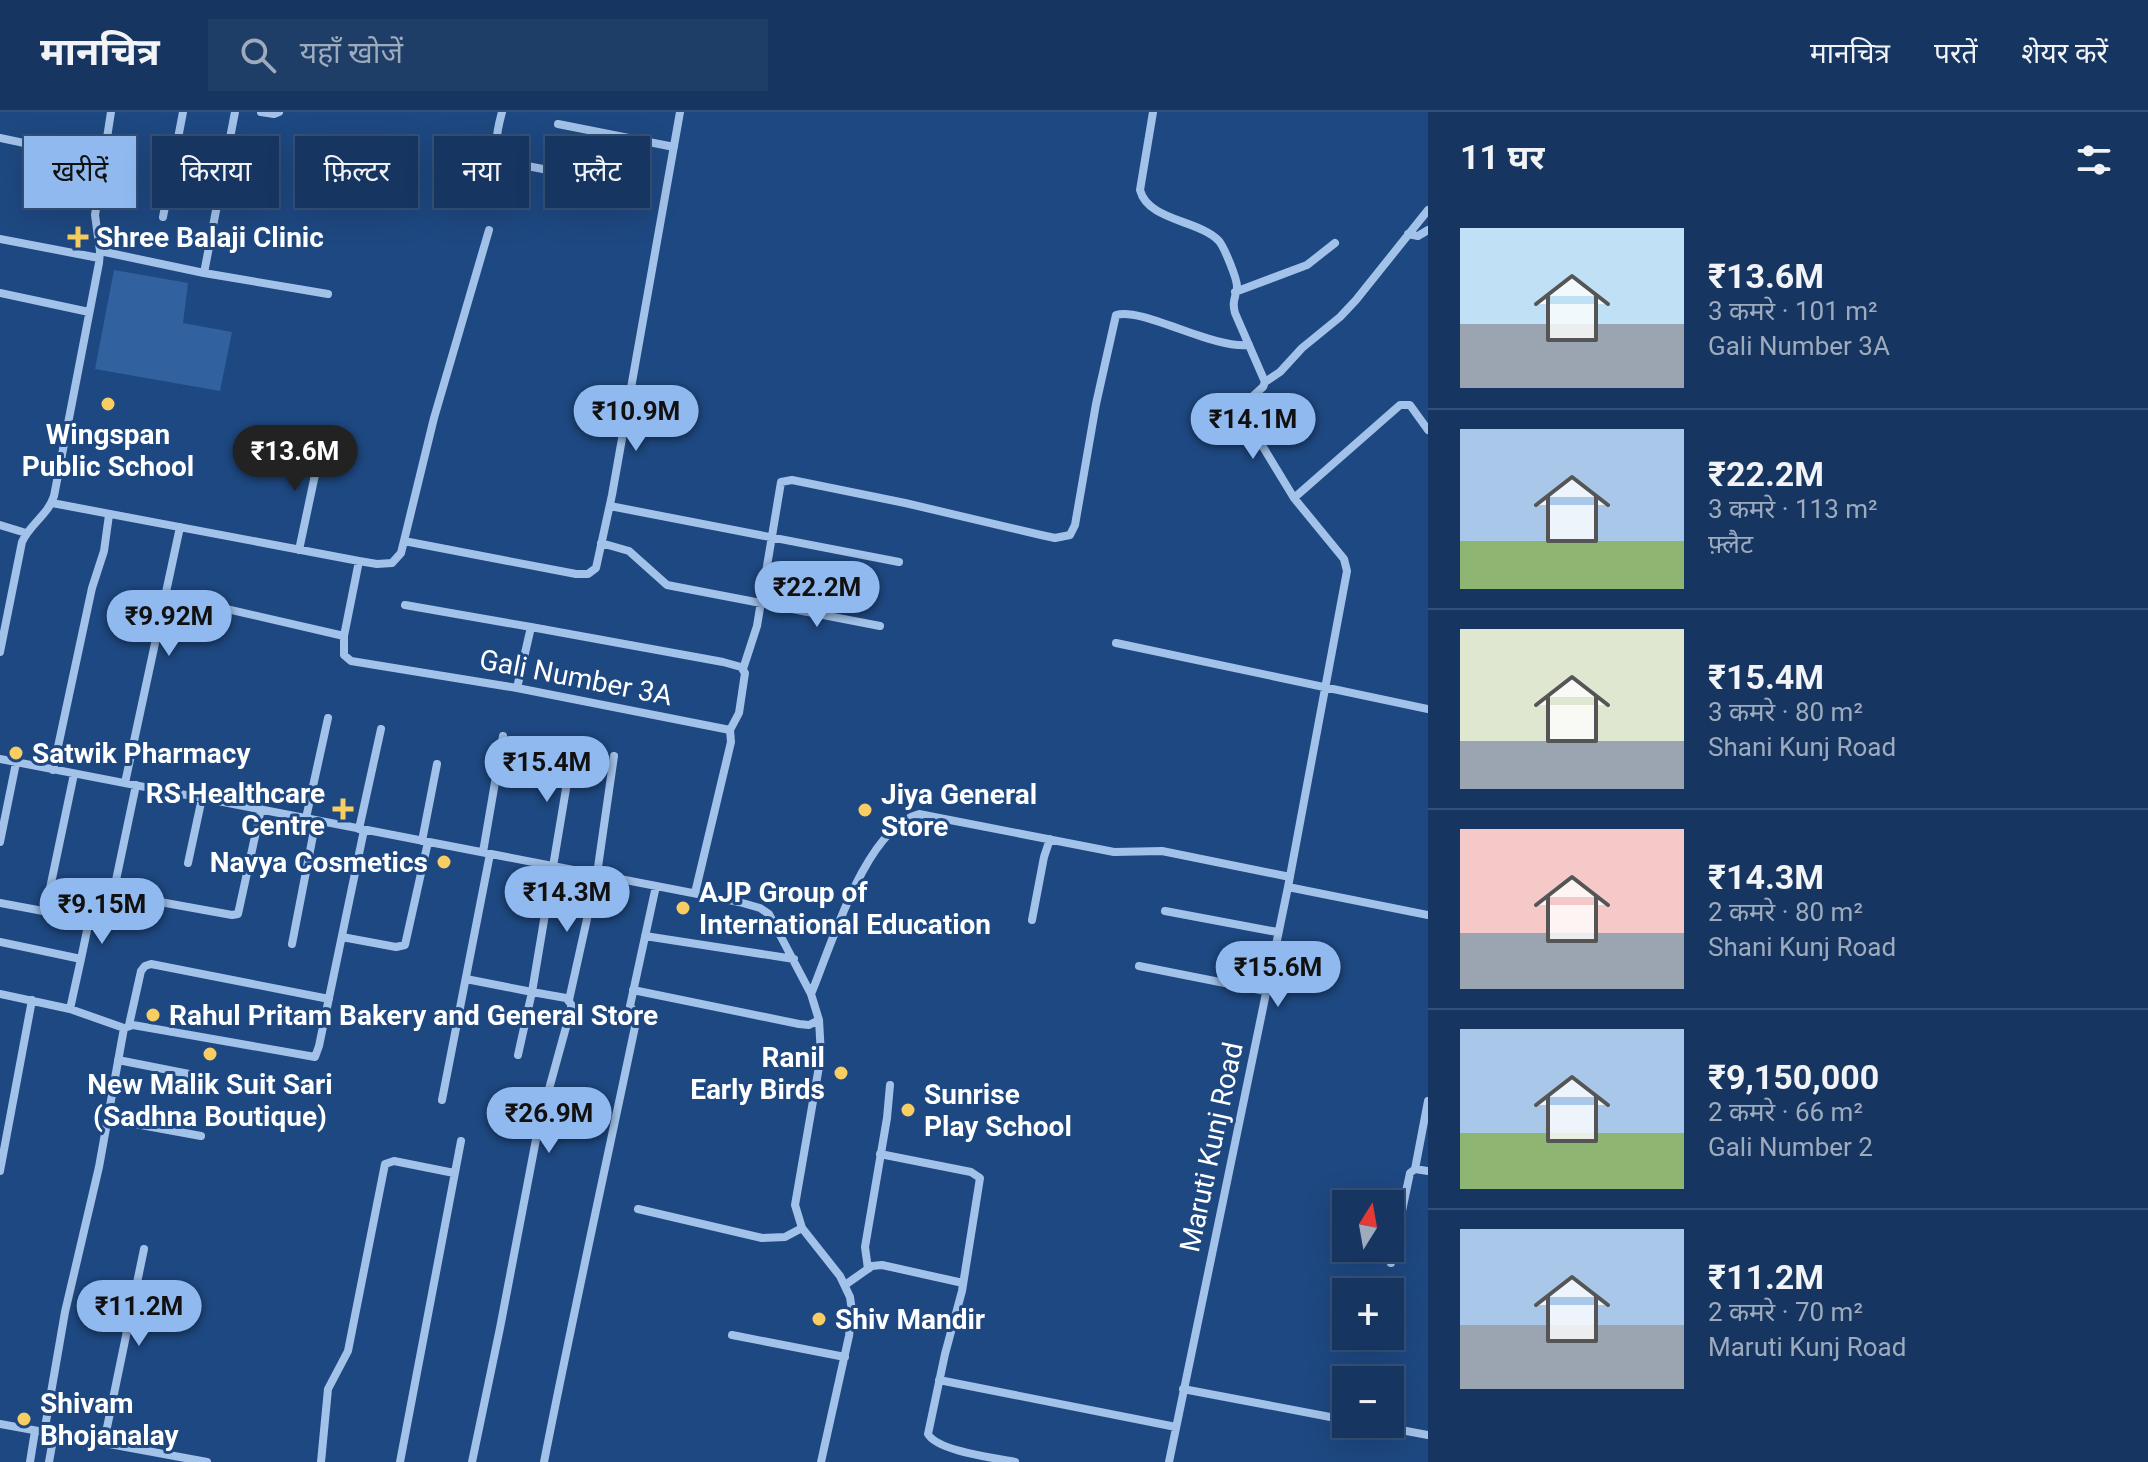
<!DOCTYPE html>
<html lang="hi">
<meta charset="utf-8">
<style>
body{margin:0;font-family:Roboto,"Noto Sans Devanagari",sans-serif;background:#1f3e67;color:#f1f3f6;height:100vh;display:flex;flex-direction:column;font-size:30px;white-space:nowrap}
*{box-sizing:border-box;margin:0}
p{font-size:26px;color:#9eabbd}
.icon{flex:none;width:44px;height:44px;fill:none;stroke:currentColor;stroke-width:2;stroke-linecap:round;stroke-linejoin:round}
.map{position:relative;flex:1;overflow:hidden}
.panel{display:flex;flex-direction:column;background:#163661;width:720px}
.panel>*{flex:none}
.guide{position:absolute;left:24px;top:24px;width:760px;height:72px;display:flex;gap:16px}
.needle{width:52px;rotate:11deg}
.buttons{position:absolute;left:1332px;top:1078px;display:grid;gap:16px}
.buttons a{display:grid;place-items:center;width:72px;height:72px;border-radius:0px;background:#163661;box-shadow:0 8px 32px #0002,0 0 0 2px #355076;font-size:40px}
.price{position:absolute;translate:-50% -68px;padding:0 18px;border-radius:28px;background:#90b9f0;color:#111;font-size:26px;line-height:52px;filter:drop-shadow(0 2px 4px #0008)}
.price::after{content:'';position:absolute;left:50%;top:48px;width:24px;height:18px;margin-left:-12px;background:inherit;clip-path:polygon(0 0,100% 0,50% 100%)}
.price.active{background:#222;color:#fff}
ul{padding:0;list-style:none}
li{display:flex;align-items:center;gap:24px;height:200px;padding:0 32px}
li+li{border-top:2px solid #355076}
li span{display:grid;place-items:center;flex:none;width:224px;height:160px;border-radius:0px;color:#555}
li>.icon{margin-inline-start:auto}
span .icon{width:96px;height:96px;fill:#fffc;stroke-width:1}
li b{font-size:34px}
h2{display:flex;justify-content:space-between;align-items:center;height:96px;padding:0 32px;font-size:34px}
.pill{padding:0 28px;border-radius:0px;background:#163661;box-shadow:0 8px 32px #0002,0 0 0 2px #355076;font-size:28px;line-height:72px}
.pill.active{background:#90b9f0;color:#111}
header{display:flex;align-items:center;gap:48px;box-sizing:border-box;height:112px;padding:0 40px;background:#163661;border-bottom:2px solid #355076}
header strong{font-size:38px}
nav{display:flex;gap:44px;margin-inline-start:auto;font-size:28px}
.search{width:560px;height:72px;background:#1f3e67;display:flex;align-items:center;gap:20px;box-sizing:border-box;padding:0 28px;border-radius:0px;color:#9eabbd;font-size:30px}
main{display:flex;flex:1;min-height:0}
.map>svg:first-child{display:block}
</style>
<header>
<strong>मानचित्र</strong>
<div class="search"><svg class="icon" aria-label="search" viewBox="0 0 24 24"><circle cx="10" cy="10" r="6"/><path d="M15 15l6 6"/></svg>यहाँ खोजें</div>
<nav><a>मानचित्र</a><a>परतें</a><a>शेयर करें</a></nav>
</header>
<main>
<div class="map">
<svg width="1428" height="1350" viewBox="0 0 1428 1350">
<rect width="100%" height="100%" fill="#1e4881"/>
<!-- green -->
<path fill="#32619f" d="M 114,158 L 188,171 L 183,211 L 232,220 L 220,279 L 95,257 Z"/>
<g fill="none" stroke-linecap="round" stroke-linejoin="round">
<!-- street -->
<path stroke="#a3c2e9" stroke-width="8" d="M 261,0 L 274,2 L 279,0
M 502,0 C 497,19 490,42 511,51 L 623,72
M 1153,0 L 1140,78 C 1148,109 1200,108 1219,129 C 1224,135 1238,168 1237,176 C 1235,187 1232,190 1235,201 L 1265,270 L 1263,275 L 1243,293 L 1243,302 L 1294,386 L 1344,447 L 1347,459 L 1288,775 L 1169,1350
M 558,12 L 674,35
M 0,26 L 104,48
M 163,105 L 183,0
M 1408,122 L 1418,124 L 1428,118
M 0,127 L 99,146
M 100,139 L 204,161 L 328,182
M 204,161 L 235,0
M 1235,180 L 1307,153 L 1335,131
M 0,181 L 89,200
M 1265,270 L 1280,260 L 1302,236 L 1340,205 L 1356,188 L 1428,98
M 1294,386 L 1400,293 L 1410,293 L 1428,318
M 52,391 L 359,449 L 377,452 L 392,451 L 401,441 L 434,306 L 489,118
M 610,394 L 899,450
M 0,413 L 26,421
M 404,429 L 576,462 L 588,462 L 596,456 L 612,383 L 680,0
M 601,431 L 629,439 L 667,473 L 880,514
M 299,438 L 322,330
M 359,449 L 344,524 L 344,543 L 351,549 L 517,576 L 730,618 L 731,630 L 695,781
M 166,483 L 344,524
M 405,493 L 531,515
M 1116,531 L 1428,597
M 0,540 L 22,430 C 30,412 48,403 54,384 L 99,151 L 100,139 L 95,103 L 111,0
M 743,557 L 757,514 L 781,370 L 792,368 L 905,391 L 1041,423 L 1055,426 L 1070,423 L 1075,413 L 1096,292 L 1116,203 C 1143,195 1211,237 1249,233
M 517,576 L 531,515 L 723,550 L 741,555 L 745,561 L 739,601 L 730,618
M 0,647 L 739,790 L 760,796 L 769,802 L 811,882 L 819,908 L 821,943 L 795,1093 L 802,1116 L 840,1164 L 850,1185 L 852,1199 L 849,1224 L 821,1350
M 53,658 L 92,476 L 104,439 L 109,403
M 125,671 L 180,415
M 306,706 L 328,606
M 359,717 L 381,617
M 422,729 L 437,652
M 0,730 L 16,651
M 483,740 L 503,624
M 188,751 L 202,686
M 1288,775 L 1428,803
M 138,786 L 232,803 L 238,802 L 261,697
M 0,791 L 107,811 L 136,673
M 1165,799 L 1277,820
M 45,800 L 74,662
M 1032,808 L 1044,745 L 1050,727
M 645,824 L 794,847
M 342,825 L 396,835 L 405,833 L 428,730
M 0,830 L 81,847 L 70,897
M 292,832 L 316,708
M 81,847 L 89,809
M 1139,854 L 1265,879
M 466,867 L 532,880 L 518,943
M 633,878 L 799,912 L 809,913 L 819,908
M 0,882 L 70,897 L 124,916
M 811,882 C 831,835 865,716 919,702 L 1114,740 L 1162,739 L 1290,765
M 569,888 L 597,762 L 614,644
M 129,913 L 141,859 L 145,854 L 151,852 L 329,887
M 118,948 L 194,963
M 442,988 L 490,742
M 108,1007 L 201,1024
M 880,1042 L 971,1060 L 980,1066 L 962,1179 L 945,1242 L 928,1322 C 937,1339 995,1346 1015,1350
M 1415,1057 L 1428,989
M 0,1059 L 32,888
M 638,1097 L 762,1126 L 785,1125 L 802,1116
M 1391,1151 L 1410,1061 L 1415,1057 L 1428,1059
M 868,1157 L 865,1135 L 887,1006 L 890,973
M 845,1173 L 872,1154 L 882,1153 L 963,1171
M 732,1223 L 845,1245
M 939,1268 L 1176,1315
M 1183,1277 L 1346,1308
M 0,1312 L 207,1350
M 1369,1312 L 1428,1323
M 44,1321 L 65,1200 L 99,1055 L 124,916 L 133,913 L 315,945 L 319,934 L 364,718
M 104,1330 L 144,1137
M 30,1350 L 35,1319
M 49,1350 L 54,1322
M 321,1350 L 328,1277 L 348,1239 L 385,1052 L 394,1049 L 454,1061
M 400,1350 L 461,1029
M 472,1350 L 500,1216 L 538,1017 L 571,897 L 571,892 L 566,886 L 532,880 L 573,635
M 544,1350 C 573,1203 605,1057 636,910 L 637,904 L 630,894 L 656,774"/>
</g>
<!-- markers -->
<g fill="#f8ce62" stroke="#1e4881" stroke-width="3">
<path d="M74 113h8v8h8v8h-8v8h-8v-8h-8v-8h8z"/>
<circle cx="108" cy="292" r="8"/>
<circle cx="16" cy="641" r="8"/>
<path d="M339 685h8v8h8v8h-8v8h-8v-8h-8v-8h8z"/>
<circle cx="865" cy="698" r="8"/>
<circle cx="444" cy="750" r="8"/>
<circle cx="683" cy="796" r="8"/>
<circle cx="153" cy="903" r="8"/>
<circle cx="210" cy="942" r="8"/>
<circle cx="841" cy="961" r="8"/>
<circle cx="908" cy="998" r="8"/>
<circle cx="819" cy="1207" r="8"/>
<circle cx="24" cy="1307" r="8"/>
</g>
<g text-anchor="middle" stroke-width="6" stroke-linejoin="round" paint-order="stroke">
<!-- poi labels -->
<g font-size="28" font-weight="bold" fill="#fff" stroke="#1e4881" text-anchor="start">
<text x="96" y="135">Shree Balaji Clinic</text>
<text x="108" y="332" text-anchor="middle">Wingspan<tspan x="108" dy="32">Public School</tspan></text>
<text x="32" y="651">Satwik Pharmacy</text>
<text x="325" y="691" text-anchor="end">RS Healthcare<tspan x="325" dy="32">Centre</tspan></text>
<text x="881" y="692">Jiya General<tspan x="881" dy="32">Store</tspan></text>
<text x="428" y="760" text-anchor="end">Navya Cosmetics</text>
<text x="699" y="790">AJP Group of<tspan x="699" dy="32">International Education</tspan></text>
<text x="169" y="913">Rahul Pritam Bakery and General Store</text>
<text x="825" y="955" text-anchor="end">Ranil<tspan x="825" dy="32">Early Birds</tspan></text>
<text x="210" y="982" text-anchor="middle">New Malik Suit Sari<tspan x="210" dy="32">(Sadhna Boutique)</tspan></text>
<text x="924" y="992">Sunrise<tspan x="924" dy="32">Play School</tspan></text>
<text x="835" y="1217">Shiv Mandir</text>
<text x="40" y="1301">Shivam<tspan x="40" dy="32">Bhojanalay</tspan></text>
</g>
<!-- street labels -->
<g font-size="28" fill="#fff" stroke="#1e4881">
<text transform="translate(576 565) rotate(11)" y="10">Gali Number 3A</text>
<text transform="translate(1211 1035) rotate(-78)" y="10">Maruti Kunj Road</text>
</g>
</g>
</svg>
<div class="buttons">
<a><svg class="needle" viewBox="-14 -14 28 28"><path d="M0-13l5 13h-10z" fill="#e53935"/><path d="M0 13l5-13h-10z" fill="#9eabbd"/></svg></a>
<a>+</a>
<a>−</a>
</div>
<b class="price" style="left:636px;top:341px">₹10.9M</b>
<b class="price" style="left:1253px;top:349px">₹14.1M</b>
<b class="price active" style="left:295px;top:381px">₹13.6M</b>
<b class="price" style="left:817px;top:517px">₹22.2M</b>
<b class="price" style="left:169px;top:546px">₹9.92M</b>
<b class="price" style="left:547px;top:692px">₹15.4M</b>
<b class="price" style="left:567px;top:822px">₹14.3M</b>
<b class="price" style="left:102px;top:834px">₹9.15M</b>
<b class="price" style="left:1278px;top:897px">₹15.6M</b>
<b class="price" style="left:549px;top:1043px">₹26.9M</b>
<b class="price" style="left:139px;top:1236px">₹11.2M</b>
<div class="guide">
<a class="pill active">खरीदें</a>
<a class="pill">किराया</a>
<a class="pill">फ़िल्टर</a>
<a class="pill">नया</a>
<a class="pill">फ़्लैट</a>
</div>
</div>
<section class="panel">
<h2>11 घर<svg class="icon" aria-label="filters" viewBox="0 0 24 24"><path d="M4 7h16M4 17h16"/><circle cx="9" cy="7" r="2"/><circle cx="15" cy="17" r="2"/></svg></h2>
<ul>
<li><span style="background:linear-gradient(#bfe0f5 60%,#9aa5b1 0)"><svg class="icon" aria-label="home" viewBox="0 0 24 24"><path d="M3 11l9-7 9 7M6 9v11h12V9"/></svg></span><div><b>₹13.6M</b><p>3 कमरे · 101 m²</p><p>Gali Number 3A</p></div></li>
<li><span style="background:linear-gradient(#a9c7e8 70%,#8fb573 0)"><svg class="icon" aria-label="home" viewBox="0 0 24 24"><path d="M3 11l9-7 9 7M6 9v11h12V9"/></svg></span><div><b>₹22.2M</b><p>3 कमरे · 113 m²</p><p>फ़्लैट</p></div></li>
<li><span style="background:linear-gradient(#dfe7d0 70%,#9aa5b1 0)"><svg class="icon" aria-label="home" viewBox="0 0 24 24"><path d="M3 11l9-7 9 7M6 9v11h12V9"/></svg></span><div><b>₹15.4M</b><p>3 कमरे · 80 m²</p><p>Shani Kunj Road</p></div></li>
<li><span style="background:linear-gradient(#f6c9c9 65%,#9aa5b1 0)"><svg class="icon" aria-label="home" viewBox="0 0 24 24"><path d="M3 11l9-7 9 7M6 9v11h12V9"/></svg></span><div><b>₹14.3M</b><p>2 कमरे · 80 m²</p><p>Shani Kunj Road</p></div></li>
<li><span style="background:linear-gradient(#a9c7e8 65%,#8fb573 0)"><svg class="icon" aria-label="home" viewBox="0 0 24 24"><path d="M3 11l9-7 9 7M6 9v11h12V9"/></svg></span><div><b>₹9,150,000</b><p>2 कमरे · 66 m²</p><p>Gali Number 2</p></div></li>
<li><span style="background:linear-gradient(#a9c7e8 60%,#9aa5b1 0)"><svg class="icon" aria-label="home" viewBox="0 0 24 24"><path d="M3 11l9-7 9 7M6 9v11h12V9"/></svg></span><div><b>₹11.2M</b><p>2 कमरे · 70 m²</p><p>Maruti Kunj Road</p></div></li>
</ul>
</section>
</main>
